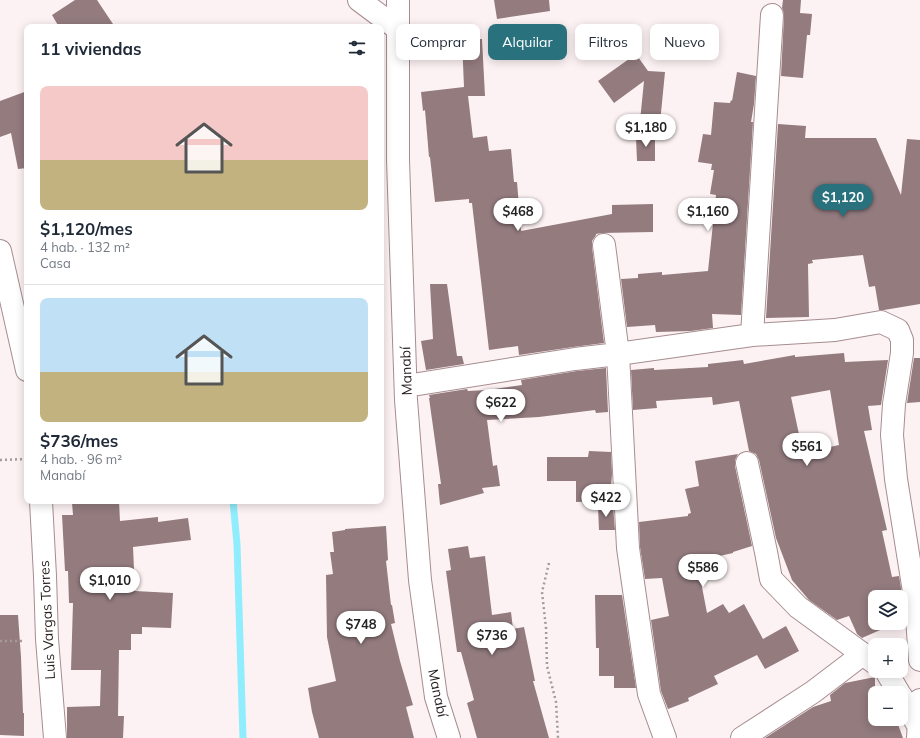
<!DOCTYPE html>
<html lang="es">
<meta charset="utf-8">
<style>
body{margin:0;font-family:Mulish,sans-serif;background:#f6f6f7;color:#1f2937;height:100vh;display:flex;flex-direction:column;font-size:15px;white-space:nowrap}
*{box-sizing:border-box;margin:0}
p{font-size:13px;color:#747a83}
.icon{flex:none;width:22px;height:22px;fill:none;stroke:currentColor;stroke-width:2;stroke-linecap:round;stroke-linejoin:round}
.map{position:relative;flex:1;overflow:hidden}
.panel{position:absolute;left:24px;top:24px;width:360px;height:480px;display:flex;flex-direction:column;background:#fff;border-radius:8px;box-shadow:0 2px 10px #0003}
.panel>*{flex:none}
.guide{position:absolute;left:396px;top:24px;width:380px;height:36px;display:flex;gap:8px}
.fabs{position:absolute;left:868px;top:590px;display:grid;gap:8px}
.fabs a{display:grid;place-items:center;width:40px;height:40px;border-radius:8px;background:#fff;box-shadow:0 2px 10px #0003;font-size:20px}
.price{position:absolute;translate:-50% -34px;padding:0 9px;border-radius:14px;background:#fff;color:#222;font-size:13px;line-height:26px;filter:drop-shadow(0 1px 2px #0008)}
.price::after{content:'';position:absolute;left:50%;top:24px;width:12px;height:9px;margin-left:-6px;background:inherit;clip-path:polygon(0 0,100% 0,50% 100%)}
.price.on{background:#29717c;color:#fff}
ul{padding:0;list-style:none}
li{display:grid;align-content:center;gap:8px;height:212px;padding:0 16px}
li+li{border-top:1px solid #e0e1e3}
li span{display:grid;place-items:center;height:124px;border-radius:8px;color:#555}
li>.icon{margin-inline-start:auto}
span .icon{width:72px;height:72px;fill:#fffc;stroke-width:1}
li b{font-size:17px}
h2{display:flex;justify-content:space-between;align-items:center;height:48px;padding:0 16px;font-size:17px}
.pill{padding:0 14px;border-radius:8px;background:#fff;box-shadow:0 2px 10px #0003;font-size:14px;line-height:36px}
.pill.on{background:#29717c;color:#fff}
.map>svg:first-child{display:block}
</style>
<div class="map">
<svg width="920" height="738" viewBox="0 0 920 738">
<rect width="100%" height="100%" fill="#fdf2f3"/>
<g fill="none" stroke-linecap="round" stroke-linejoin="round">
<!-- stream -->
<path stroke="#8fedfd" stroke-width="7" d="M 233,501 L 237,544 L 243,738"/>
</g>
<!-- building -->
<path fill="#937b7e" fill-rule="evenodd" d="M 75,0 L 97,0 L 115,27 L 59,27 L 52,15 Z
M 494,0 L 549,0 L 550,11 L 497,19 Z
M 783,0 L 801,0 L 800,13 L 812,14 L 810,35 L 807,35 L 803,78 L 781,76 L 784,16 L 783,10 L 782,8 Z
M 482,39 L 485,96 L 468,96 L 473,138 L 487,136 L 489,151 L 511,149 L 514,182 L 517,182 L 521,231 L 612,214 L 612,205 L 653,204 L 653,232 L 602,233 L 596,234 L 596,235 L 592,241 L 592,247 L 604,343 L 573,347 L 519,355 L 518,346 L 489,350 L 472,203 L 469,203 L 469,199 L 435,202 L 430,157 L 429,157 L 425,110 L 423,111 L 421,92 L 464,87 L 462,40 Z
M 636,54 L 648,71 L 665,72 L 660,123 L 640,121 L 644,81 L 614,103 L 598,81 Z
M 737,72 L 756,76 L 754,104 L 751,122 L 753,122 L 741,315 L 712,314 L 713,328 L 691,331 L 656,332 L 655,325 L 627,327 L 621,279 L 638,278 L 638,274 L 662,272 L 662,275 L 708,271 L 716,195 L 710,194 L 714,170 L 711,170 L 712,164 L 698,162 L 703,134 L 711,135 L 714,102 L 730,103 L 731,100 L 732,101 Z
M 27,91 L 27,168 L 18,169 L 11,133 L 0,137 L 0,101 Z
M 778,124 L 806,126 L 805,138 L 876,138 L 901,195 L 907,139 L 920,140 L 920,304 L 884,310 L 879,310 L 875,286 L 869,287 L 863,255 L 812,260 L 813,263 L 808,264 L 809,317 L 766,318 Z
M 638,134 L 655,137 L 655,161 L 637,161 L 636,138 L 638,138 Z
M 430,284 L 447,284 L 457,356 L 462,356 L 464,364 L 426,370 L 421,341 L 433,339 Z
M 844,353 L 845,362 L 888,360 L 881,405 L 868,406 L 872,430 L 864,431 L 887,530 L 882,531 L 892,577 L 899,576 L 904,605 L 905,619 L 901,621 L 901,597 L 875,597 L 875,623 L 896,623 L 862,638 L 857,634 L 849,616 L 837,620 L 809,600 L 792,580 L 776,538 L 759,460 L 756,454 L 749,451 L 739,401 L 713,405 L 712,397 L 656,401 L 657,408 L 633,410 L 631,370 L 654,368 L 654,370 L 708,367 L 708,364 L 743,360 L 744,364 L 795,355 L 795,357 ZM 830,390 L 839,445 L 803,453 L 791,397 Z
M 914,358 L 920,358 L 920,402 L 907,403 Z
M 606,368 L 608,412 L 596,413 L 595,410 L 539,417 L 487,420 L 493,466 L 497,465 L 500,486 L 482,488 L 484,493 L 440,505 L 438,484 L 441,484 L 429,398 L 430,398 L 429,395 L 467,389 L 468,391 L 487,390 L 522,385 L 521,380 L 577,371 Z
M 589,451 L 611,452 L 612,474 L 610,501 L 576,502 L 576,481 L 547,481 L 547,457 L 588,457 Z
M 738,454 L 735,460 L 735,466 L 752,546 L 733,552 L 733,553 L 697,561 L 707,613 L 723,604 L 729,613 L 744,604 L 763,639 L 786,626 L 799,651 L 765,669 L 757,655 L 714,676 L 718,684 L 688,698 L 689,701 L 668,709 L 661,691 L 651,620 L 669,616 L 662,578 L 645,579 L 640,547 L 639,522 L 688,516 L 688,514 L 691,513 L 685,489 L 699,486 L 695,461 Z
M 101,501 L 119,501 L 120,521 L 158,517 L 158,522 L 188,518 L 191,540 L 133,547 L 135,591 L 173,593 L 171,628 L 142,627 L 142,634 L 131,634 L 131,650 L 119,650 L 118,716 L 124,716 L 123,738 L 67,738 L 67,707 L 100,706 L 101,670 L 71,670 L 73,603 L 69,603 L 68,571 L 65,571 L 62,515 L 73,515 L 72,503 Z
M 613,506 L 615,530 L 599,530 L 598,507 Z
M 386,526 L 388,560 L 386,561 L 391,605 L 392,605 L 395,623 L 391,624 L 400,661 L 413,705 L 406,707 L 414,738 L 319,738 L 312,712 L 308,688 L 336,681 L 327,637 L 326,575 L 333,574 L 330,552 L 334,552 L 332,532 L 345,530 L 345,529 Z
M 468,546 L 470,558 L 485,556 L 492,615 L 511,612 L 513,629 L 524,627 L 535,681 L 533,681 L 549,738 L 477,738 L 467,703 L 474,700 L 461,652 L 457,652 L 446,571 L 451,570 L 448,549 Z
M 595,595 L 622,595 L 636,688 L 614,688 L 614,676 L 599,676 L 599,648 L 596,648 Z
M 0,615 L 18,615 L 21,657 L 23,713 L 24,713 L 24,736 L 0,735 Z
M 875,677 L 875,719 L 896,719 L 903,738 L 765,738 L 813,707 L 831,701 L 830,695 L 845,683 Z"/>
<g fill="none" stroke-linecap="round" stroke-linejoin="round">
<defs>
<path id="minor" d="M 359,0 L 398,29
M 398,0 L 398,160 L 406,400 L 420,580 L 436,697 L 449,738
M 604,245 L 618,354 L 628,548 L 649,694 L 665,738
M 0,251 L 27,370
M 752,335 L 835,330 L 881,322 L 898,330 L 902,340 L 902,353 L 894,404 L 892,435 L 896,479 L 916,604 L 920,660
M 406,386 L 575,359 L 618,354 L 752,335 L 772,15
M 747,463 L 766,552 L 771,579 L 798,607 L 875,663
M 41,501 L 45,576 L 47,639 L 55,738
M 886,671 L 899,693
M 901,696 L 919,727
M 742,738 L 813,692 L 863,654
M 918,738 L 920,700"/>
</defs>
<!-- minor casing -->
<use href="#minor" stroke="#a68d90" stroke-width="24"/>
<!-- path -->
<path stroke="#a49a9b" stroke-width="2.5" stroke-dasharray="2 3" stroke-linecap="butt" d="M 0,460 L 27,459
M 549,563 L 542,592 L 546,628 L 547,666 L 556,702 L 558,738
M 0,641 L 25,641"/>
<!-- minor -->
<use href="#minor" stroke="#fff" stroke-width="22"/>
</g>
<g text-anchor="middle" stroke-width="3" stroke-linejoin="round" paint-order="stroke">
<!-- street labels -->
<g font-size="14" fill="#261d1e" stroke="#fff">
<text transform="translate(406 371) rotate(-92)" y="5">Manabí</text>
<text transform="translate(47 620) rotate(-93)" y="5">Luis Vargas Torres</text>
<text transform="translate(438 693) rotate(78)" y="5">Manabí</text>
</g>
</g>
</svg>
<div class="fabs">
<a><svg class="icon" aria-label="layers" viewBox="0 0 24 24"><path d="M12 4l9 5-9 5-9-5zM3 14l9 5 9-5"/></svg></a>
<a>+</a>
<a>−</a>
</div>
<b class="price" style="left:646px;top:148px">$1,180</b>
<b class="price on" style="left:843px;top:218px">$1,120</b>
<b class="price" style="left:518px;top:232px">$468</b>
<b class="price" style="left:708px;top:232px">$1,160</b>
<b class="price" style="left:501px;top:423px">$622</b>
<b class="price" style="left:807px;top:467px">$561</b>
<b class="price" style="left:606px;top:518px">$422</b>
<b class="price" style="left:703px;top:588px">$586</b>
<b class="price" style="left:110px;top:601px">$1,010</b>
<b class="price" style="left:361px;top:645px">$748</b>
<b class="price" style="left:492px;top:656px">$736</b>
<div class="guide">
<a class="pill">Comprar</a>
<a class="pill on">Alquilar</a>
<a class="pill">Filtros</a>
<a class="pill">Nuevo</a>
</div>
<section class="panel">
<h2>11 viviendas<svg class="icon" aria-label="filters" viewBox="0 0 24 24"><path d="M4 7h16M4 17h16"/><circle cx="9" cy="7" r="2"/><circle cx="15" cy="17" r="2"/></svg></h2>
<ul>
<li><span style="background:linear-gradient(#f6c9c9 60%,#c2b280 0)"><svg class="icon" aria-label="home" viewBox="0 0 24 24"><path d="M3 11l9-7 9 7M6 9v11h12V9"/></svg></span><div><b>$1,120/mes</b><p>4 hab. · 132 m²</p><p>Casa</p></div></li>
<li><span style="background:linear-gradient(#bfe0f5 60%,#c2b280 0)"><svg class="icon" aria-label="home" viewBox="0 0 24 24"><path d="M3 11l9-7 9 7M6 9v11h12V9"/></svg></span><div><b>$736/mes</b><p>4 hab. · 96 m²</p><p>Manabí</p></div></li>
</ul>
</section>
</div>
